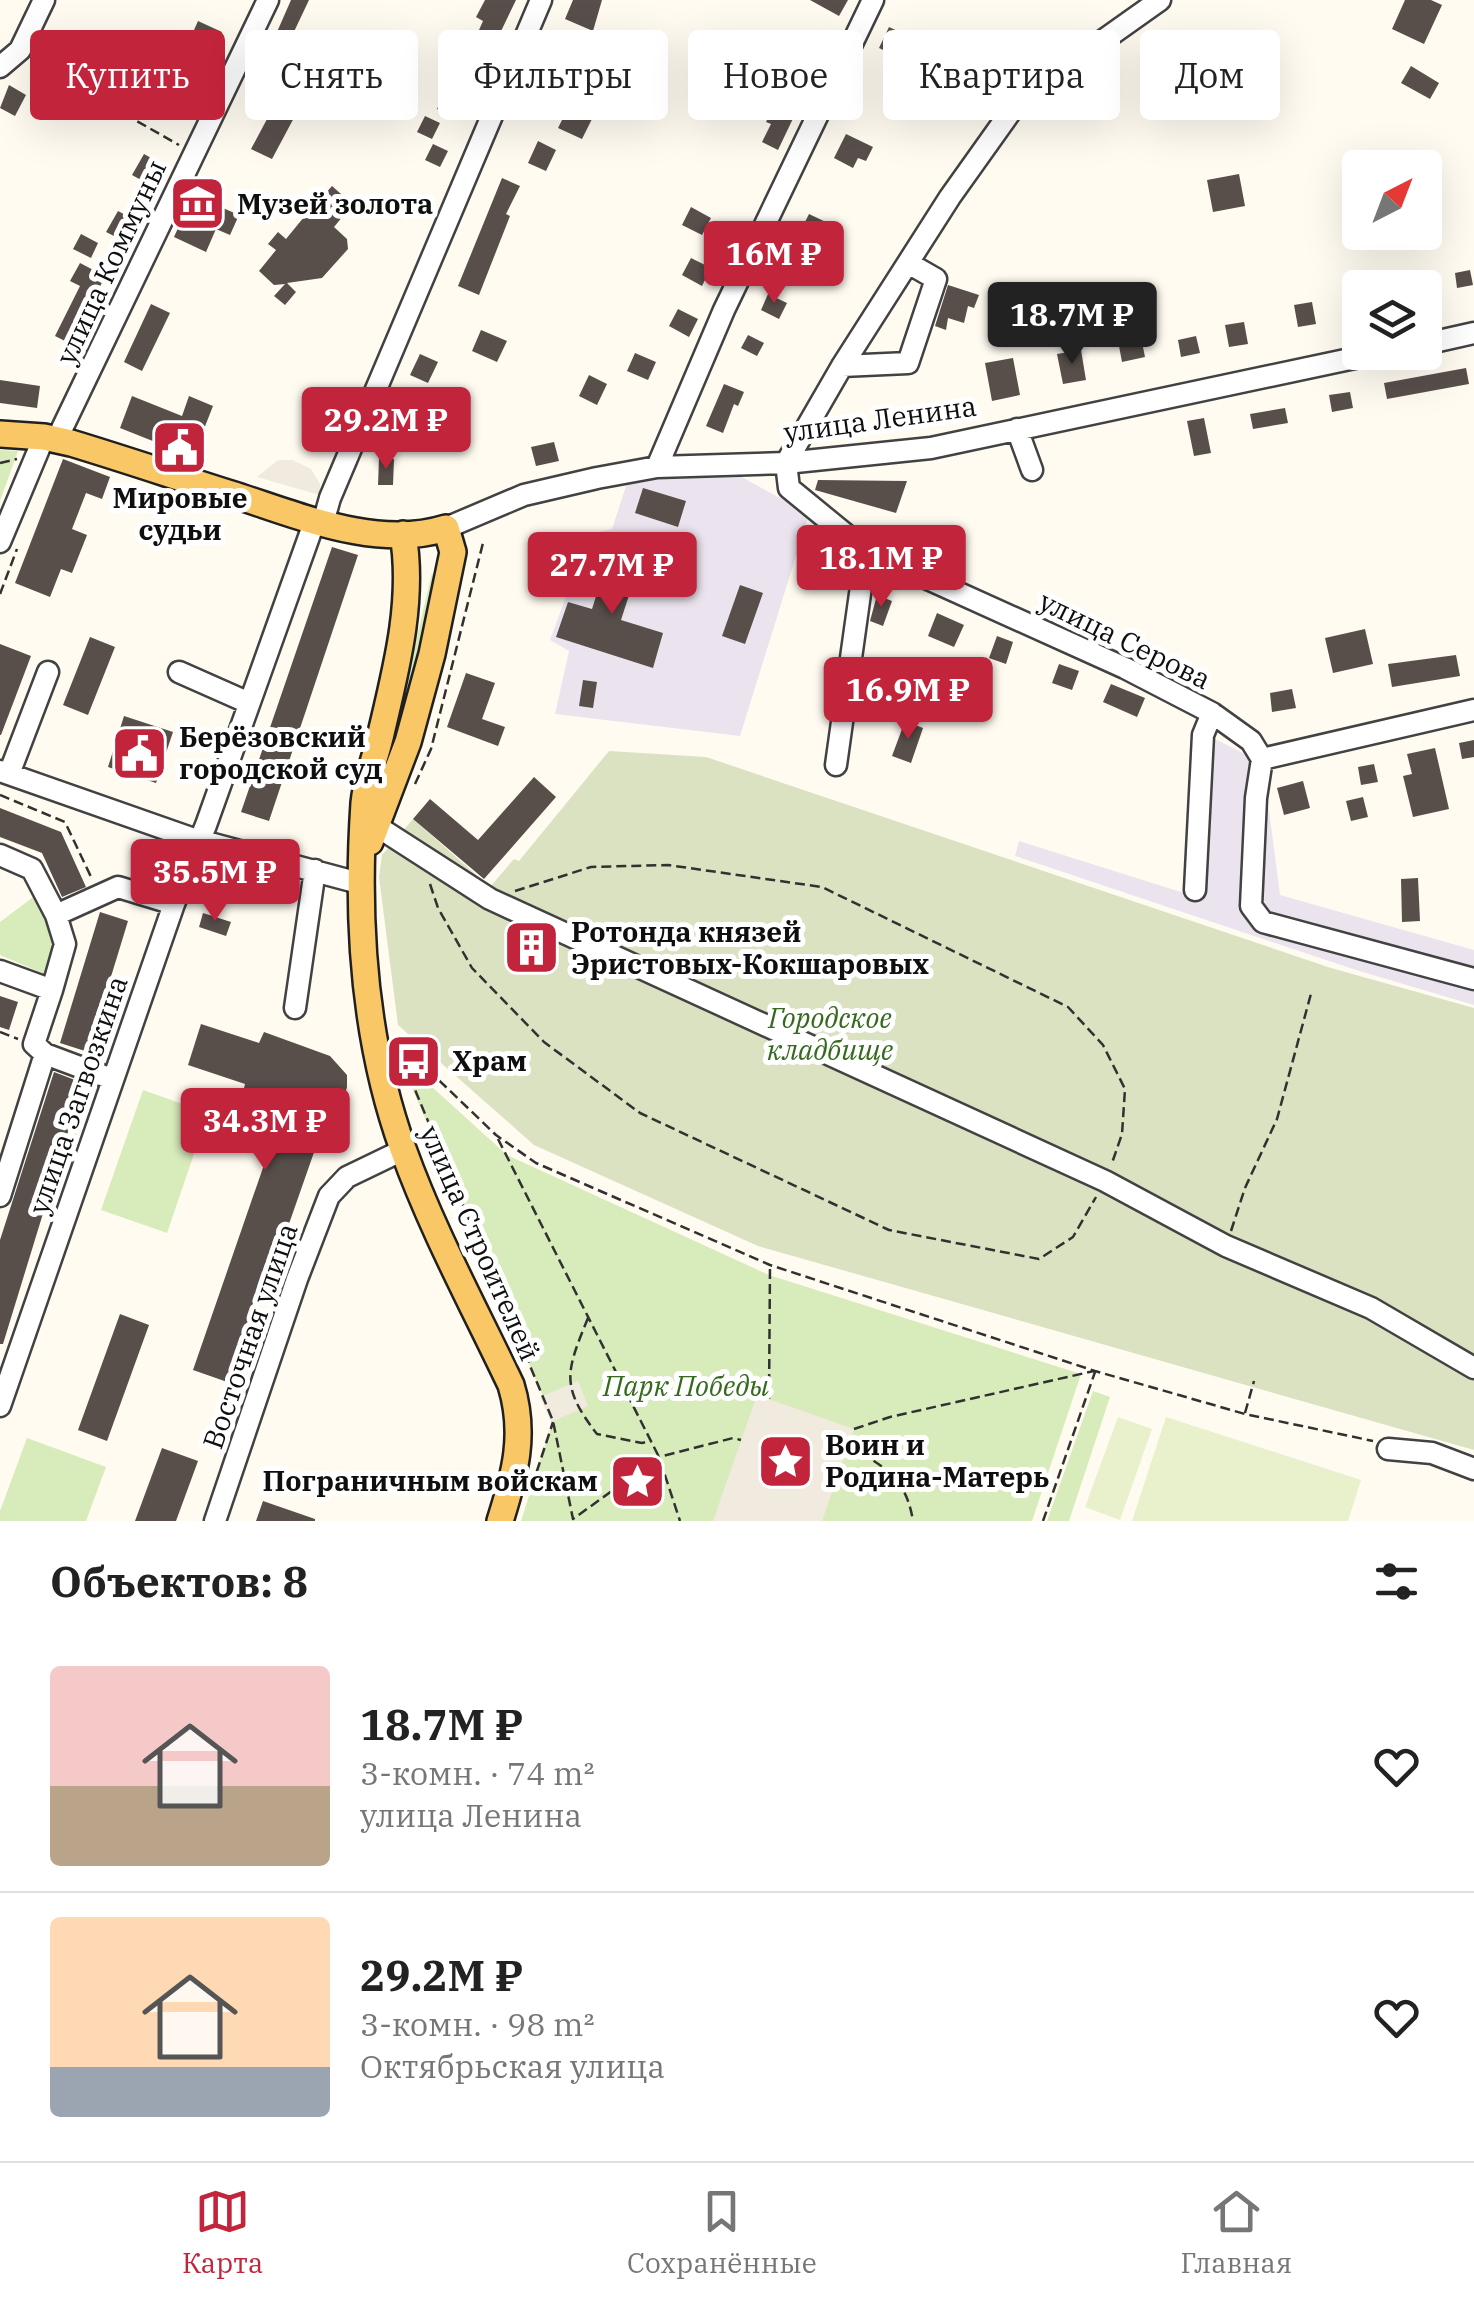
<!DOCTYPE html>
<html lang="ru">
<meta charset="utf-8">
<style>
body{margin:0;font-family:"IBM Plex Serif",serif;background:#f6f6f6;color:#222;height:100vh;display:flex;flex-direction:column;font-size:38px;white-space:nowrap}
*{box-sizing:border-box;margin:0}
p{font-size:32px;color:#767676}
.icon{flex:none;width:55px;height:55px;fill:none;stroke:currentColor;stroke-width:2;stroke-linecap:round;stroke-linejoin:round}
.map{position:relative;height:1521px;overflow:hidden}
.side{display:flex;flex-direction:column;background:#fff;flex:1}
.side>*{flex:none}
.top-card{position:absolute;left:30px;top:30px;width:1415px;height:90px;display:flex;gap:20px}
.needle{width:65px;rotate:42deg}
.controls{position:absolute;left:1342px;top:150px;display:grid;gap:20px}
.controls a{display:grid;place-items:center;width:100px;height:100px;border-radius:10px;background:#fff;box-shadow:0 10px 40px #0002;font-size:50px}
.price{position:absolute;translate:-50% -85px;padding:0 22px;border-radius:10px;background:#c2243c;color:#fff;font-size:32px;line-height:65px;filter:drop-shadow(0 2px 5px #0008)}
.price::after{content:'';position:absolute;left:50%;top:60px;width:30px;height:22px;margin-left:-15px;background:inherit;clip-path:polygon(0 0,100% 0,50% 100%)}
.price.on{background:#222;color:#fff}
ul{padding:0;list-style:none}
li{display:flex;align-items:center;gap:30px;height:250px;padding:0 50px}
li+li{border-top:2px solid #e0e0e0}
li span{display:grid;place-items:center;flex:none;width:280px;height:200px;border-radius:10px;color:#555}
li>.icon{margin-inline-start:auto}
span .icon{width:120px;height:120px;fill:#fffc;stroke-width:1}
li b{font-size:42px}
h2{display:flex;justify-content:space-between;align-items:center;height:120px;padding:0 50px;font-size:42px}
.pill{padding:0 35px;border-radius:10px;background:#fff;box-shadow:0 10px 40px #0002;font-size:35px;line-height:90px}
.pill.on{background:#c2243c;color:#fff}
.menu{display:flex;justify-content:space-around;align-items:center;height:140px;border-top:2px solid #e0e0e0;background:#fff;font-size:28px;color:#767676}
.menu a{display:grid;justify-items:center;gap:5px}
.menu .on{color:#c2243c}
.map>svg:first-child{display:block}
</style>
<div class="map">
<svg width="1474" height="1521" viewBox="0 0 1474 1521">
<rect width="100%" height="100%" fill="#fffbf1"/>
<!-- industrial -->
<path fill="#ebe4ee" d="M 738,475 L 809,514 L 740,736 L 555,714 L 569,651 L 550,640 L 589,534 L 612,529 L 628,480 Z
M 1213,738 L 1251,757 L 1269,810 L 1280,895 L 1474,950 L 1474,1005 L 1356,970 L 1015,856 L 1019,841 L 1203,899 Z"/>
<!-- green -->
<path fill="#d8ebba" d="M 0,450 L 18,451 L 0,501 Z
M 432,573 L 435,578 L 400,735 L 396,738 L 394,734 Z
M 36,895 L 57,942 L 47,975 L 0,955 L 0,922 Z
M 399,1057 L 507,1155 L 769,1275 L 1081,1374 L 1032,1521 L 521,1521 L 553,1420 Z
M 143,1090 L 208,1113 L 167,1233 L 101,1210 Z
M 1093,1391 L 1110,1397 L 1069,1521 L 1047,1521 Z
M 27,1438 L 106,1467 L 86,1521 L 0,1521 L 0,1511 Z"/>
<!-- cemetery -->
<path fill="#dbe2c1" d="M 609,751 L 706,757 L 1331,968 L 1474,1008 L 1474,1450 L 758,1246 L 534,1145 L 398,1025 L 379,877 L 382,855 L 413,819 L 490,887 L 514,859 L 519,861 Z"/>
<!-- pitch -->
<path fill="#e8f1cc" d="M 1118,1417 L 1152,1429 L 1120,1520 L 1085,1507 Z
M 1166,1417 L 1361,1480 L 1348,1521 L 1132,1521 Z"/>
<!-- plaza -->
<path fill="#f0eadf" d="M 278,460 L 293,460 L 311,469 L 320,484 L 320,495 L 257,477 Z
M 578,1381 L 588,1406 L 551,1422 L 540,1397 Z
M 757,1395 L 854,1429 L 822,1521 L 713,1521 Z"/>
<!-- building -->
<path fill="#584f4b" d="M 291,0 L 309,0 L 291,38 L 314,50 L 305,65 L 270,48 Z
M 485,0 L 516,0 L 489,56 L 471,48 L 483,21 L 476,17 Z
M 573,0 L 602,0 L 593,31 L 565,19 Z
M 810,0 L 848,0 L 839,16 Z
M 1405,0 L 1431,0 L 1442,5 L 1424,44 L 1392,29 Z
M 198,21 L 222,32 L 213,49 L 190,39 Z
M 889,27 L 915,39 L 904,60 L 879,48 Z
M 811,34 L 829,43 L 778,150 L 762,142 L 771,124 L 766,122 Z
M 554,38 L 576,48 L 568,66 L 546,57 Z
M 91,44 L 128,64 L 117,86 L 80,66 Z
M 1411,66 L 1439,83 L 1430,99 L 1401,83 Z
M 258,68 L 273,75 L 266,91 L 251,84 Z
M 175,83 L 195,95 L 186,110 L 166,99 Z
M 9,85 L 26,95 L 15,116 L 0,108 Z
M 447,88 L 469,98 L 460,119 L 437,109 Z
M 283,89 L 304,99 L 272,159 L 251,149 Z
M 568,108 L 592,119 L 582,139 L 558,128 Z
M 425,116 L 440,123 L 432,139 L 417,132 Z
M 846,134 L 873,147 L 866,161 L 858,158 L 853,168 L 834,158 Z
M 538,141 L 556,150 L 546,171 L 528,163 Z
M 433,144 L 448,151 L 440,167 L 425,160 Z
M 144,154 L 162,164 L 150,185 L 132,175 Z
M 1239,174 L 1245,206 L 1213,212 L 1207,180 Z
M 502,178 L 520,186 L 506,214 L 510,216 L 479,295 L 458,286 Z
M 332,186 L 350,202 L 357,194 L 367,204 L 356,217 L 348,210 L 334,227 L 347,239 L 348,249 L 322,278 L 287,283 L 296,292 L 285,305 L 274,296 L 285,284 L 274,285 L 259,271 L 276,250 L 268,244 L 278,232 L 286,239 L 304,217 L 295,209 L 305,197 L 315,205 Z
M 193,195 L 239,215 L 230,235 L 216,229 L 206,252 L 174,237 Z
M 691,207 L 711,218 L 702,235 L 682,225 Z
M 118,211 L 135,220 L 124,241 L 106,232 Z
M 809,214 L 830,224 L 821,242 L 800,232 Z
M 81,234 L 98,243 L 91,258 L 73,249 Z
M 793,254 L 814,264 L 805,282 L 784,272 Z
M 691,258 L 711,268 L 702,286 L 682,275 Z
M 80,263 L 105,276 L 73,345 L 55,336 L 80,286 L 70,281 Z
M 1470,270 L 1473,285 L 1457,288 L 1455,273 Z
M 948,285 L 979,295 L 974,308 L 968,306 L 964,323 L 948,318 L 946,330 L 935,326 Z
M 1360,293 L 1360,312 L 1348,314 L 1345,295 Z
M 768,294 L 787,303 L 779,319 L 761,310 Z
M 1312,302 L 1316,324 L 1298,327 L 1294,305 Z
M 151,304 L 170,313 L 142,371 L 124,362 Z
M 678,309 L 698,319 L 689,337 L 669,326 Z
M 1244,322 L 1248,344 L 1229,347 L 1225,325 Z
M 481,330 L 507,341 L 497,362 L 472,351 Z
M 748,335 L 764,343 L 757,356 L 741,348 Z
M 1196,336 L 1200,353 L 1181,357 L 1178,340 Z
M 1142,342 L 1145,357 L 1122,362 L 1119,346 Z
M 1081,350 L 1086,380 L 1063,384 L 1057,354 Z
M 635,353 L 656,362 L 648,380 L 627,371 Z
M 420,354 L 438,362 L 428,383 L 410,375 Z
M 1013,358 L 1020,395 L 992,401 L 985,363 Z
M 1466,368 L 1469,384 L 1387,399 L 1384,383 Z
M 589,375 L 607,384 L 597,405 L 579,396 Z
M 0,380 L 40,386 L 37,408 L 0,403 Z
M 724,384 L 744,392 L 738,406 L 734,404 L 723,433 L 706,426 Z
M 1350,392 L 1353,408 L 1332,412 L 1329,395 Z
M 132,396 L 182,416 L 189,396 L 213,406 L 193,457 L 120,428 Z
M 1285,408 L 1288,423 L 1253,429 L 1250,414 Z
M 1204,418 L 1211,453 L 1194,456 L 1187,421 Z
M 554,442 L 559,461 L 536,466 L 531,447 Z
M 379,458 L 394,459 L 393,485 L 378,485 Z
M 63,459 L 110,477 L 102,499 L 86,493 L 72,529 L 87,535 L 72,573 L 61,569 L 50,597 L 15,583 Z
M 818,480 L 907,481 L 896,513 L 815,490 Z
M 643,488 L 686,501 L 678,527 L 635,513 Z
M 332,547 L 358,555 L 269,821 L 241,812 Z
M 611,548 L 641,558 L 621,620 L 663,633 L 653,668 L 556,637 L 568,602 L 592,609 Z
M 740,585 L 763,593 L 745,644 L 722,636 Z
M 877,595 L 892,601 L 883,626 L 870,621 Z
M 937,613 L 964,625 L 954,647 L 928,636 Z
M 1365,629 L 1373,664 L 1333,673 L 1325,638 Z
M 997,636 L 1013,642 L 1006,664 L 989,658 Z
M 90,637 L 115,647 L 88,715 L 63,705 Z
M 0,644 L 31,656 L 1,735 L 0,735 Z
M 1456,655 L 1460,676 L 1392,687 L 1388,664 Z
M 1059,664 L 1079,671 L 1072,690 L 1052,683 Z
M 466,673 L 495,683 L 482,719 L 505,727 L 498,746 L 447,727 Z
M 583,680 L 597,682 L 593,708 L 579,706 Z
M 1111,684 L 1145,698 L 1137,717 L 1103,702 Z
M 1292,689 L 1296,708 L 1272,712 L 1270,693 Z
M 124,716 L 173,732 L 156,783 L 108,767 Z
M 905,721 L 923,728 L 911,763 L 892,756 Z
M 1474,740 L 1474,757 L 1462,759 L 1459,743 Z
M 1435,748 L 1449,809 L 1413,817 L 1403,776 L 1412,774 L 1407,754 Z
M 1374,764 L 1378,782 L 1361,785 L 1358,767 Z
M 534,777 L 556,797 L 484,879 L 413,819 L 430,799 L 478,840 Z
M 1303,781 L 1310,808 L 1284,815 L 1277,788 Z
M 1363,797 L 1368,817 L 1351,821 L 1346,801 Z
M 0,808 L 61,832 L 86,887 L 62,897 L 42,853 L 0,837 Z
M 1418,878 L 1420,921 L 1402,922 L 1401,879 Z
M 100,912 L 128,921 L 88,1052 L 60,1043 Z
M 203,913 L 231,922 L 226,936 L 199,927 Z
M 0,996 L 18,1002 L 9,1030 L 0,1027 Z
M 201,1024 L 259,1043 L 264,1032 L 330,1056 L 347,1075 L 347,1087 L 337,1122 L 326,1118 L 233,1384 L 193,1370 L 285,1104 L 244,1088 L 245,1084 L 188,1065 Z
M 54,1072 L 83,1083 L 3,1344 L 0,1344 L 0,1240 Z
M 120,1314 L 149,1325 L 107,1441 L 78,1430 Z
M 162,1448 L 198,1461 L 176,1521 L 135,1521 Z
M 263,1501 L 315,1519 L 315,1521 L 256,1521 Z"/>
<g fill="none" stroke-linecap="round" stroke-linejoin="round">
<defs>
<path id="minor" d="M 1160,0 L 1019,100 L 950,197 L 842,366 L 786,463 L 789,488 L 866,551 L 1125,668 L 1212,713 L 1251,741 L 1262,759 L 1474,710
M 0,67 L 20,50 L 44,0
M 1425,344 L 1474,333
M 842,366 L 908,363 L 936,279 L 908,263
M 1017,429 L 1032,470
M 57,439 L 268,0
M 657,467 L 724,310 L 873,0
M 323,523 L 330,498 L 541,0
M 446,528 L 524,495 L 597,478 L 657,467 L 786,463 L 931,448 L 1383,352
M 0,542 L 44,437
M 179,672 L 249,703
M 1262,759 L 1256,798 L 1251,906 L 1263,922 L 1474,979
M 836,765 L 866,551
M 0,771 L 191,838 L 359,883
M 9,774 L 48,672
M 375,825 L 490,899 L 1105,1181 L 1226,1246 L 1371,1308 L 1474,1368
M 0,855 L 32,869 L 56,915 L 65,944 L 52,990 L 0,971
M 1195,890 L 1203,735 L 1212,713
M 56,915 L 118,887 L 174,904
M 52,990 L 34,1044 L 45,1054 L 112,1079
M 295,1008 L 315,870
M 0,1196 L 45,1054
M 0,1406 L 174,904 L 206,825 L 315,520
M 1388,1449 L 1432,1453 L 1474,1469
M 215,1521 L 297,1279 L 329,1196 L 347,1177 L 403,1150"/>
<path id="major" d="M 0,434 L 44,437 L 71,443 C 124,459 177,477 231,494 C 298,515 376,550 446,528 L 453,552 L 432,654 L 408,742 L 370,842
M 403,534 C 414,599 397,666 382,729 C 377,754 366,779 364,803 C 356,920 363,1038 403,1149 C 432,1230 474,1307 511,1385 C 526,1434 515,1474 500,1521"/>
</defs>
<!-- minor casing -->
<use href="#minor" stroke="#424242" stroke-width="25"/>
<!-- major casing -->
<use href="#major" stroke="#202020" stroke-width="30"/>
<!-- path -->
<path stroke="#313131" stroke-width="2.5" stroke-dasharray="10 5" stroke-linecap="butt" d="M 33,62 L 179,145
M 0,463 L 17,459
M 0,594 L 17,549
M 415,784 L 431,749 L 484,539
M 0,795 L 65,822 L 92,879
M 430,884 L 438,908 L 472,968 L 544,1042 L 640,1113 L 889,1230 L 1039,1259 L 1073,1237 L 1096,1197
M 515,891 L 591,867 L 668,865 L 822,887 L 1068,1007 L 1103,1045 L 1125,1089 L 1122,1134 L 1112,1163
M 0,1032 L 18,1039
M 396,1039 L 496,1135 L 536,1163 L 770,1265 L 1095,1371 L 1245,1414 L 1373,1441
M 398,1049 L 553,1421 L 573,1519 L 659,1457 L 733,1438 L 741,1440
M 74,1136 L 88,1091
M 498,1139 L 659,1457 L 680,1521
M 1231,1231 L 1245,1188 L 1277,1119 L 1312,990
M 588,1318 C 566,1372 560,1386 597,1434 L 642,1443 L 651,1441
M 769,1399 L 770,1266
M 1245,1413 L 1254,1381
M 854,1429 L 890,1417 L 1094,1371
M 848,1445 C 884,1467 906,1477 913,1521
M 532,1486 L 553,1422
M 1043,1521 L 1095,1372"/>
<!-- minor -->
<use href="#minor" stroke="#fff" stroke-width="20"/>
<!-- major -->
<use href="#major" stroke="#fac766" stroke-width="25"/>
</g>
<!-- icons -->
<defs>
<symbol id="museum-square" viewBox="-11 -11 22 22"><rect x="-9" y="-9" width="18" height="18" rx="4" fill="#c2243c" stroke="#fff"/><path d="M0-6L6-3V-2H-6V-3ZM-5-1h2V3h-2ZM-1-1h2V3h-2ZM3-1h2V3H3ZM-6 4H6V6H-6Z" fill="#fff"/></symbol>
<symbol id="civic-square" viewBox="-11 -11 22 22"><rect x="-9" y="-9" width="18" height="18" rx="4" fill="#c2243c" stroke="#fff"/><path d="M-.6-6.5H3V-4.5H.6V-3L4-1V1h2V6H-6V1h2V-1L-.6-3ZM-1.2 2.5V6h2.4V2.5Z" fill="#fff"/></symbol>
<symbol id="building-square" viewBox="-11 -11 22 22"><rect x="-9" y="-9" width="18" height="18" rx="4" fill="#c2243c" stroke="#fff"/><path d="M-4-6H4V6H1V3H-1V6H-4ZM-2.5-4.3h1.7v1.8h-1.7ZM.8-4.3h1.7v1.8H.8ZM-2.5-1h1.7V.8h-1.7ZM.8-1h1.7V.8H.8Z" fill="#fff"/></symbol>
<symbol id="bus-square" viewBox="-11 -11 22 22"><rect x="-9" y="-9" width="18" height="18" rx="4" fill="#c2243c" stroke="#fff"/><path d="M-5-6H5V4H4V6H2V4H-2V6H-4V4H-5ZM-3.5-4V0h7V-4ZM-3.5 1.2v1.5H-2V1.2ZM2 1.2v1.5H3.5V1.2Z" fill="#fff"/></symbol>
<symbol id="sight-square" viewBox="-11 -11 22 22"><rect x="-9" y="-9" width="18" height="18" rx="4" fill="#c2243c" stroke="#fff"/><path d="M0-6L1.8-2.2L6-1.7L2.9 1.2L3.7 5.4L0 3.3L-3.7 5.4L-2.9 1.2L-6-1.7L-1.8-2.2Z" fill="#fff"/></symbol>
</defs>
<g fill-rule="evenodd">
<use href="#museum-square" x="166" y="172" width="63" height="63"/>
<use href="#civic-square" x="148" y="416" width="63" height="63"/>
<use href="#civic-square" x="108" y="722" width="63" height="63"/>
<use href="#building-square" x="500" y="916" width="63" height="63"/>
<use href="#bus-square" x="382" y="1030" width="63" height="63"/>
<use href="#sight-square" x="754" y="1430" width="63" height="63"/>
<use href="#sight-square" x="606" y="1450" width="63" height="63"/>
</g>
<g text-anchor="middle" stroke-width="10" stroke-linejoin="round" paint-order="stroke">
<!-- poi labels -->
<g font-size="28" font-weight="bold" fill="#0f0f0f" stroke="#fff" text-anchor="start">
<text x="237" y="214">Музей золота</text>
<text x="180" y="508" text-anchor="middle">Мировые<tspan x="180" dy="32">судьи</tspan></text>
<text x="179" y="747">Берёзовский<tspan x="179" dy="32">городской суд</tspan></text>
<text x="571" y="942">Ротонда князей<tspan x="571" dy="32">Эристовых-Кокшаровых</tspan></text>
<text x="452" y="1071">Храм</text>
<text x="825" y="1455">Воин и<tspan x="825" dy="32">Родина-Матерь</tspan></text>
<text x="598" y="1491" text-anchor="end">Пограничным войскам</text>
</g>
<!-- street labels -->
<g font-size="28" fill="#0f0f0f" stroke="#fff">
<text transform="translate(111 262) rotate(-65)" y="10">улица Коммуны</text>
<text transform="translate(880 419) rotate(-8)" y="10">улица Ленина</text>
<text transform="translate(1125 640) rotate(26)" y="10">улица Серова</text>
<text transform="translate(78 1095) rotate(-71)" y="10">улица Загвозкина</text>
<text transform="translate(480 1243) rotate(66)" y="10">улица Строителей</text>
<text transform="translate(250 1336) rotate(-71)" y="10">Восточная улица</text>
</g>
<!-- park labels -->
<g font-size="28" font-style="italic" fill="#35691e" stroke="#fff">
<text x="830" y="1028">Городское<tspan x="830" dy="32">кладбище</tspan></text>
<text x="686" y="1396">Парк Победы</text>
</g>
</g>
</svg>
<div class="controls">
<a><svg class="needle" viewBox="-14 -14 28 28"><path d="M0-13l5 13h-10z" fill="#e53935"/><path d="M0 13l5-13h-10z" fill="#767676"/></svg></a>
<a><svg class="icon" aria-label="layers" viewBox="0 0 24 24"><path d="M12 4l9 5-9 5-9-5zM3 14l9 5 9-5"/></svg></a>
</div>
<b class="price" style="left:774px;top:306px">16M ₽</b>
<b class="price on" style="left:1072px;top:367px">18.7M ₽</b>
<b class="price" style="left:386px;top:472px">29.2M ₽</b>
<b class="price" style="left:881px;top:610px">18.1M ₽</b>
<b class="price" style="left:612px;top:617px">27.7M ₽</b>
<b class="price" style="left:908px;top:742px">16.9M ₽</b>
<b class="price" style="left:215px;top:924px">35.5M ₽</b>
<b class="price" style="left:265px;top:1173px">34.3M ₽</b>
<div class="top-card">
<a class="pill on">Купить</a>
<a class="pill">Снять</a>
<a class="pill">Фильтры</a>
<a class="pill">Новое</a>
<a class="pill">Квартира</a>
<a class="pill">Дом</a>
</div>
</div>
<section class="side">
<h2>Объектов: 8<svg class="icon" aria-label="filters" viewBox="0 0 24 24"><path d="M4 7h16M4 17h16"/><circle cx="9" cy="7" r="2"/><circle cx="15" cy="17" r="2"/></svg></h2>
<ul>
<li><span style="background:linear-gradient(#f6c9c9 60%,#b9a48a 0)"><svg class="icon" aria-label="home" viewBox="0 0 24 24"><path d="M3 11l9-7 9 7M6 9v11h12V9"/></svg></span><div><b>18.7M ₽</b><p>3-комн. · 74 m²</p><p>улица Ленина</p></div><svg class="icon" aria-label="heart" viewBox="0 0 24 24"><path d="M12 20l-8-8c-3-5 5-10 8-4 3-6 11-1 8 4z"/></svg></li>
<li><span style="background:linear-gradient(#ffd9b3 75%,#9aa5b1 0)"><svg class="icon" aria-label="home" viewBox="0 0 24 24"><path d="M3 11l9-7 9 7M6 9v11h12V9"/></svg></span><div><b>29.2M ₽</b><p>3-комн. · 98 m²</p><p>Октябрьская улица</p></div><svg class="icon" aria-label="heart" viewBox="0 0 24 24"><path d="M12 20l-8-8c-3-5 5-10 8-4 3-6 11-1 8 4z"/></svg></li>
</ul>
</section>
<nav class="menu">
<a class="on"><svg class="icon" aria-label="map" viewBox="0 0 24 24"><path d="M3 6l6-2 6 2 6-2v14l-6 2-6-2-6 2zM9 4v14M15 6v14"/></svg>Карта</a>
<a><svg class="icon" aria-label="saved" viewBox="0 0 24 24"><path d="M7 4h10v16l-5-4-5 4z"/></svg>Сохранённые</a>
<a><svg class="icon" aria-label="home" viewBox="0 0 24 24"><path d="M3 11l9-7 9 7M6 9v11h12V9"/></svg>Главная</a>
</nav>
